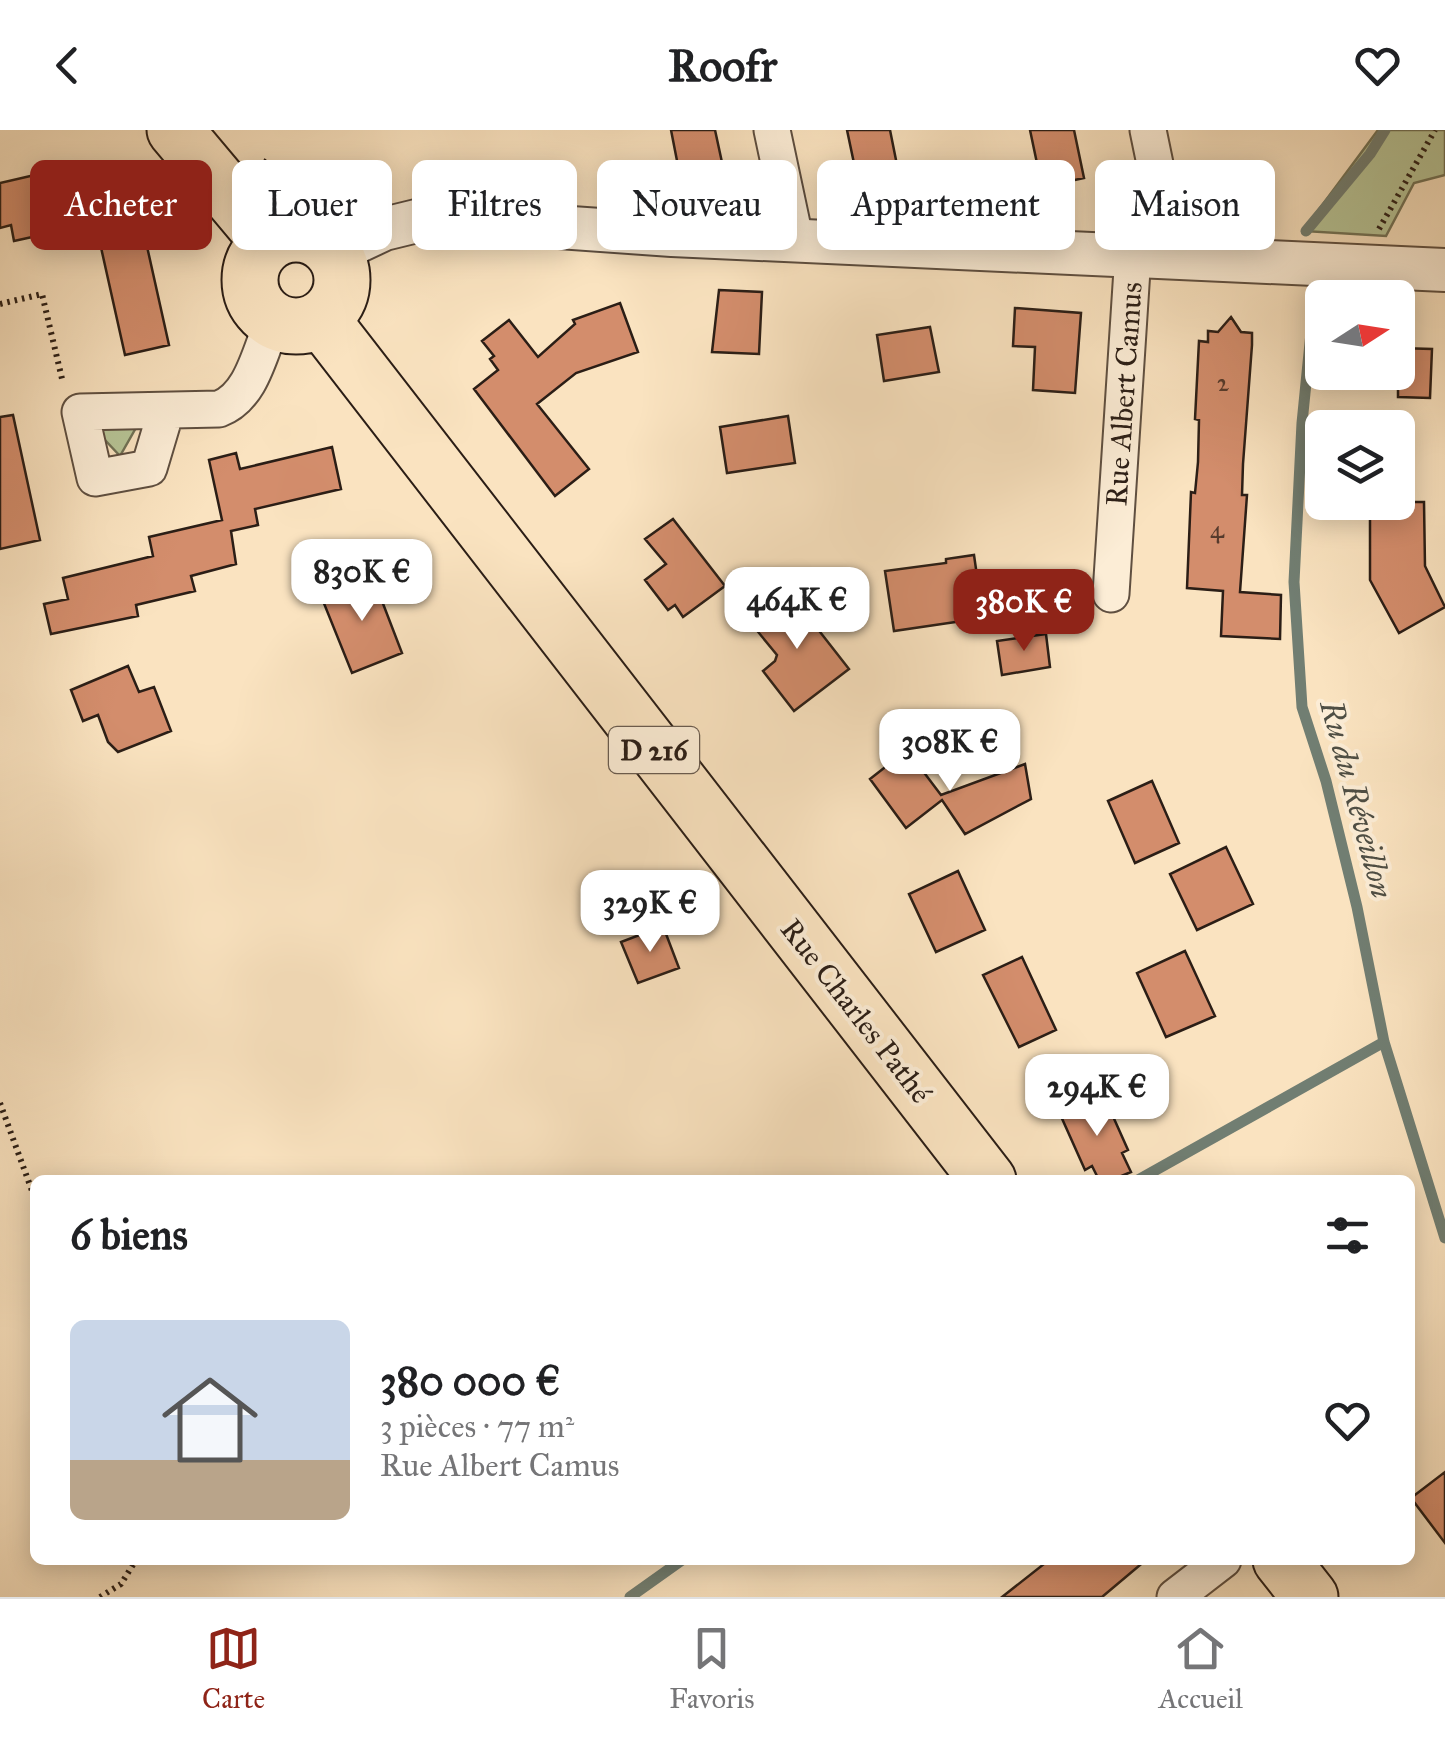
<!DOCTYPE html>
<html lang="fr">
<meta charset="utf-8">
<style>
body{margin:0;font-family:"IM FELL Great Primer",serif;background:#f2f2f2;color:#202124;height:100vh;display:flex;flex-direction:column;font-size:38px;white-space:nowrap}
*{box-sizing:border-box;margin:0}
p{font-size:32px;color:#757577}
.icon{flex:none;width:55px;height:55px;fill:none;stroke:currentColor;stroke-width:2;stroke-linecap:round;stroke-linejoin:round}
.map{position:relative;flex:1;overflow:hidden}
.side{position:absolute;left:30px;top:1045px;width:1385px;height:390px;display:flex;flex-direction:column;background:#fff;border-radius:15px;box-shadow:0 5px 25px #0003}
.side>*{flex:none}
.guide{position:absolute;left:30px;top:30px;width:1385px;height:90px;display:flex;gap:20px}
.needle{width:65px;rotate:78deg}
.buttons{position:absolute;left:1305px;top:150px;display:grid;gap:20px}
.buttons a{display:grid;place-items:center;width:110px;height:110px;border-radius:15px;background:#fff;box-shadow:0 5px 25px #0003;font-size:50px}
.price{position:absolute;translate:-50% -85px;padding:0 22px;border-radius:20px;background:#fff;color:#222;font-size:32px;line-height:65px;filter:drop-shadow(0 2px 5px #0008)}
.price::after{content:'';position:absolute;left:50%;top:60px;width:30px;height:22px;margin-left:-15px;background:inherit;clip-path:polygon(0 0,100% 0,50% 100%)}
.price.current{background:#8f2418;color:#fff}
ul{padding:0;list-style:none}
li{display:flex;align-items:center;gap:30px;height:250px;padding:0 40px}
li span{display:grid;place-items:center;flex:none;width:280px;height:200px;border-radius:15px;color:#555}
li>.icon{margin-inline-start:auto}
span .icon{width:120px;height:120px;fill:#fffc;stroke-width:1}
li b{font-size:42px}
h2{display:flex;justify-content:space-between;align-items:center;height:120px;padding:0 40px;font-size:42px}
.tag{padding:0 35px;border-radius:15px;background:#fff;box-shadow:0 5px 25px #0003;font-size:35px;line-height:90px}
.tag.current{background:#8f2418;color:#fff}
header{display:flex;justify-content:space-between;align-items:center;height:130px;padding:0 40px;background:#fff;font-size:45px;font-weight:700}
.tab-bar{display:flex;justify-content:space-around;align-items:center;height:140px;border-top:2px solid #e0e0e0;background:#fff;font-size:28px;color:#757577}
.tab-bar a{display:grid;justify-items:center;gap:5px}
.tab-bar .current{color:#8f2418}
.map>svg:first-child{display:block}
</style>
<header><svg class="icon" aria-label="back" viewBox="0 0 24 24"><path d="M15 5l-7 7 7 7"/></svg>Roofr<svg class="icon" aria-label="heart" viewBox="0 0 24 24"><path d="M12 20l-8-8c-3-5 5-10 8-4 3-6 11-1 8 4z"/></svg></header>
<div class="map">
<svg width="1445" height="1467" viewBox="0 0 1445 1467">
<rect width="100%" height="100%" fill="#fae3c0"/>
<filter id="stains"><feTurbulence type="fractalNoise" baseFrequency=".002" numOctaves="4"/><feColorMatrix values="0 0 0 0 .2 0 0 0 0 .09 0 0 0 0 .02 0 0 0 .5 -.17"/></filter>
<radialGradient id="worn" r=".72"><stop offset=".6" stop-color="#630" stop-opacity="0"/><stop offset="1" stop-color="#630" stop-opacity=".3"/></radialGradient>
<!-- green -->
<path fill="#b7c597" stroke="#717256" stroke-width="2.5" d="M 1378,0 L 1445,0 L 1445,45 L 1414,53 L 1386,106 L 1303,101 Z
M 141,289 L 120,326 L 90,294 Z"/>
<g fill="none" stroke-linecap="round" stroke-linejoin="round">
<!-- stream -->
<path stroke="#717e72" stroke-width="11" d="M 1306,101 L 1370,24 L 1385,0
M 1314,173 L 1302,293 L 1294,452 L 1302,577 L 1326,651 L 1357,777 L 1384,912 L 1445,1108
M 1138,1050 L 1384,912
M 630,1467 L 682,1430"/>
</g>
<!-- building -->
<path fill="#d38d6c" stroke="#2b1e16" stroke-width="2.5" d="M 671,0 L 715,0 L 723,37 L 680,46 Z
M 847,0 L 890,0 L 900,50 L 859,57 Z
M 1030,0 L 1074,0 L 1084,48 L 1042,57 Z
M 39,44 L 55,102 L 14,111 L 11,95 L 0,98 L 0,53 Z
M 142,94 L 169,215 L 125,225 L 98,104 Z
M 719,160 L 762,162 L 759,224 L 712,222 Z
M 620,173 L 638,222 L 576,243 L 537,274 L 589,339 L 555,366 L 474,259 L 498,240 L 490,229 L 494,226 L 482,211 L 509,190 L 538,227 L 575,194 L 573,190 Z
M 1015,178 L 1081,183 L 1075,263 L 1033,260 L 1035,217 L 1013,216 Z
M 1231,187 L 1241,202 L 1252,203 L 1252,215 L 1243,334 L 1242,365 L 1247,365 L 1240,462 L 1281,465 L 1280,509 L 1221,506 L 1223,461 L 1187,458 L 1191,362 L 1195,363 L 1198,332 L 1199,290 L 1195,289 L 1199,211 L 1208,212 L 1208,201 L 1218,202 Z
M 930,197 L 939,242 L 884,251 L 877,205 Z
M 1398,218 L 1432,219 L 1430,268 L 1398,267 Z
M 13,285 L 40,410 L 0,419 L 0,287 Z
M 788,286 L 795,333 L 727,343 L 720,297 Z
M 332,317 L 341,359 L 255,379 L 258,395 L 231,401 L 236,434 L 191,446 L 195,461 L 136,475 L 138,486 L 51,504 L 44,474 L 68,469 L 63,448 L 153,426 L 149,407 L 222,390 L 209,330 L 236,323 L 240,339 Z
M 1370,372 L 1424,372 L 1425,436 L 1445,477 L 1399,503 L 1370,450 Z
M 673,389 L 725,456 L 683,487 L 675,475 L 668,480 L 645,450 L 666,434 L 645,409 Z
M 974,425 L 983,488 L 894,501 L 885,441 L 946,433 L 946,429 Z
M 372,445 L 402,523 L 352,543 L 321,466 Z
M 788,461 L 849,539 L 794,581 L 763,541 L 775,531 L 777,525 L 750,492 Z
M 1046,504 L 1050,537 L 1002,545 L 997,511 Z
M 128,536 L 139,562 L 154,557 L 171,601 L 118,622 L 108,612 L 98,585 L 83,591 L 71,560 Z
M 907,620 L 941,665 L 1025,634 L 1031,669 L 965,704 L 942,670 L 906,698 L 870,649 Z
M 1152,651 L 1179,713 L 1135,733 L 1108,671 Z
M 1226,717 L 1253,774 L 1197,800 L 1170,744 Z
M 958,741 L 985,800 L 936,822 L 909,764 Z
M 663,796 L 679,838 L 638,853 L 621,812 Z
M 1185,821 L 1215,886 L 1166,907 L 1137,843 Z
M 1022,827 L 1056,900 L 1019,917 L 983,845 Z
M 1103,964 L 1128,1020 L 1122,1023 L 1131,1042 L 1112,1050 L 1099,1050 L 1092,1036 L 1085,1040 L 1060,984 Z
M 1445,1342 L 1445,1413 L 1411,1368 Z
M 1049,1430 L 1146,1430 L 1102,1467 L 1002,1467 Z"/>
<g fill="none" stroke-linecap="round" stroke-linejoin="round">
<defs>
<path id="minor" d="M 772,0 L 795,108
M 1148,0 L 1174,126
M 166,281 L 149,338 L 95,348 L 80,282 L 219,279 C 252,267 260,221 273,191
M 1111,464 L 1133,124
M 1175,1467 L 1223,1430"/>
<path id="tertiary" d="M 333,123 L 384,99 L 429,88 L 672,105 L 1445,140"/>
<path id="primary" d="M 175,0 L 269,112
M250 150a46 46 0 1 1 92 0a46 46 0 1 1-92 0Z
M 321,189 L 988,1050
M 1281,1430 L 1310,1467"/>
</defs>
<!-- minor casing -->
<use href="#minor" stroke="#5f4f40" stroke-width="39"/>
<!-- tertiary casing -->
<use href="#tertiary" stroke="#5f4f40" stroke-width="46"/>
<!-- primary casing -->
<use href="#primary" stroke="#2b1e16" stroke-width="59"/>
<!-- path -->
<path stroke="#2b1e16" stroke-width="6" stroke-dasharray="2.5 5" stroke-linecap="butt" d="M 263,31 L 320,60 L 363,64
M 1379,99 L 1435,0
M 0,174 L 42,164 L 63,253
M 0,973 L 35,1069
M 100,1467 L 121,1454 L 136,1430"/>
<!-- minor -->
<use href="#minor" stroke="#fcedd6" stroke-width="35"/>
<!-- tertiary -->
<use href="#tertiary" stroke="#fcedd6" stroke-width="42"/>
<!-- primary -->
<use href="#primary" stroke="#fae3c0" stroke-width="55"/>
</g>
<g text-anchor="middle" stroke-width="8" stroke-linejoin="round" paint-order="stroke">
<!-- number labels -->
<g font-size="25" fill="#553a2c">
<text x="1223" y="261">2</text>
<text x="1217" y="408">4</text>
</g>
<!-- shield labels -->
<rect fill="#fcedd6" stroke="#6a5c50" stroke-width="2.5" x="609" y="597" width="90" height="46" rx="8"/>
<g font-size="28" font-weight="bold" fill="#2b1e16">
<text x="654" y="630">D 216</text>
</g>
<!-- street labels -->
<g font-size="30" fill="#2b1e16" stroke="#fcedd6">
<text transform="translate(1124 264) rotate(-86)" y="10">Rue Albert Camus</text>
<text transform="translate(856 881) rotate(52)" y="10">Rue Charles Pathé</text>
</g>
<!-- water labels -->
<g font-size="32" font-style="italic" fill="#4e4e44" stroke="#fcedd6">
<text transform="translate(1357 669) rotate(75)" y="11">Ru du Réveillon</text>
</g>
</g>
<rect width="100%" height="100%" filter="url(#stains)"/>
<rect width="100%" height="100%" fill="url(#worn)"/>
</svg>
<div class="buttons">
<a><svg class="needle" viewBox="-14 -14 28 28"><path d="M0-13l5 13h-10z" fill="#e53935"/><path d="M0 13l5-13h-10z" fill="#757577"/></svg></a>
<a><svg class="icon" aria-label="layers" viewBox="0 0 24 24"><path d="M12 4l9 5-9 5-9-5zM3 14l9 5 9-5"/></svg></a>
</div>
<b class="price" style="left:362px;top:494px">830K €</b>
<b class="price" style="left:797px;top:522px">464K €</b>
<b class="price current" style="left:1024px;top:524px">380K €</b>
<b class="price" style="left:950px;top:664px">308K €</b>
<b class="price" style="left:650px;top:825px">329K €</b>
<b class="price" style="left:1097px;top:1009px">294K €</b>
<div class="guide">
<a class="tag current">Acheter</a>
<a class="tag">Louer</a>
<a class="tag">Filtres</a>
<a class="tag">Nouveau</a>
<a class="tag">Appartement</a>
<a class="tag">Maison</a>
</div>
<section class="side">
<h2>6 biens<svg class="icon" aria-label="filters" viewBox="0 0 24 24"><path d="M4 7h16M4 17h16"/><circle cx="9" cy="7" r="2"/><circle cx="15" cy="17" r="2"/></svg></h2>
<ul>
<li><span style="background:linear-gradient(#c9d6e8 70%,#b9a48a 0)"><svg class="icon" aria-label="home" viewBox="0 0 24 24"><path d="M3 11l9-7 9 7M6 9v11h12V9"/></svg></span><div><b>380 000 €</b><p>3 pièces · 77 m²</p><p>Rue Albert Camus</p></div><svg class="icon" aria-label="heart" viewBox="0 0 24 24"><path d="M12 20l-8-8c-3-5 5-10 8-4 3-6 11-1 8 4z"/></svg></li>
</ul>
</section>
</div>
<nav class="tab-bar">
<a class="current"><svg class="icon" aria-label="map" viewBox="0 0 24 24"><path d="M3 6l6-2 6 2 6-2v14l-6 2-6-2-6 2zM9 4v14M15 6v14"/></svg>Carte</a>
<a><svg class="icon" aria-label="saved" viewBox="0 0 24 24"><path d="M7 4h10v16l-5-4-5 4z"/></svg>Favoris</a>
<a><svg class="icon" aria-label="home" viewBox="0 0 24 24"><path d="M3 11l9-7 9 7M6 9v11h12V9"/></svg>Accueil</a>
</nav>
